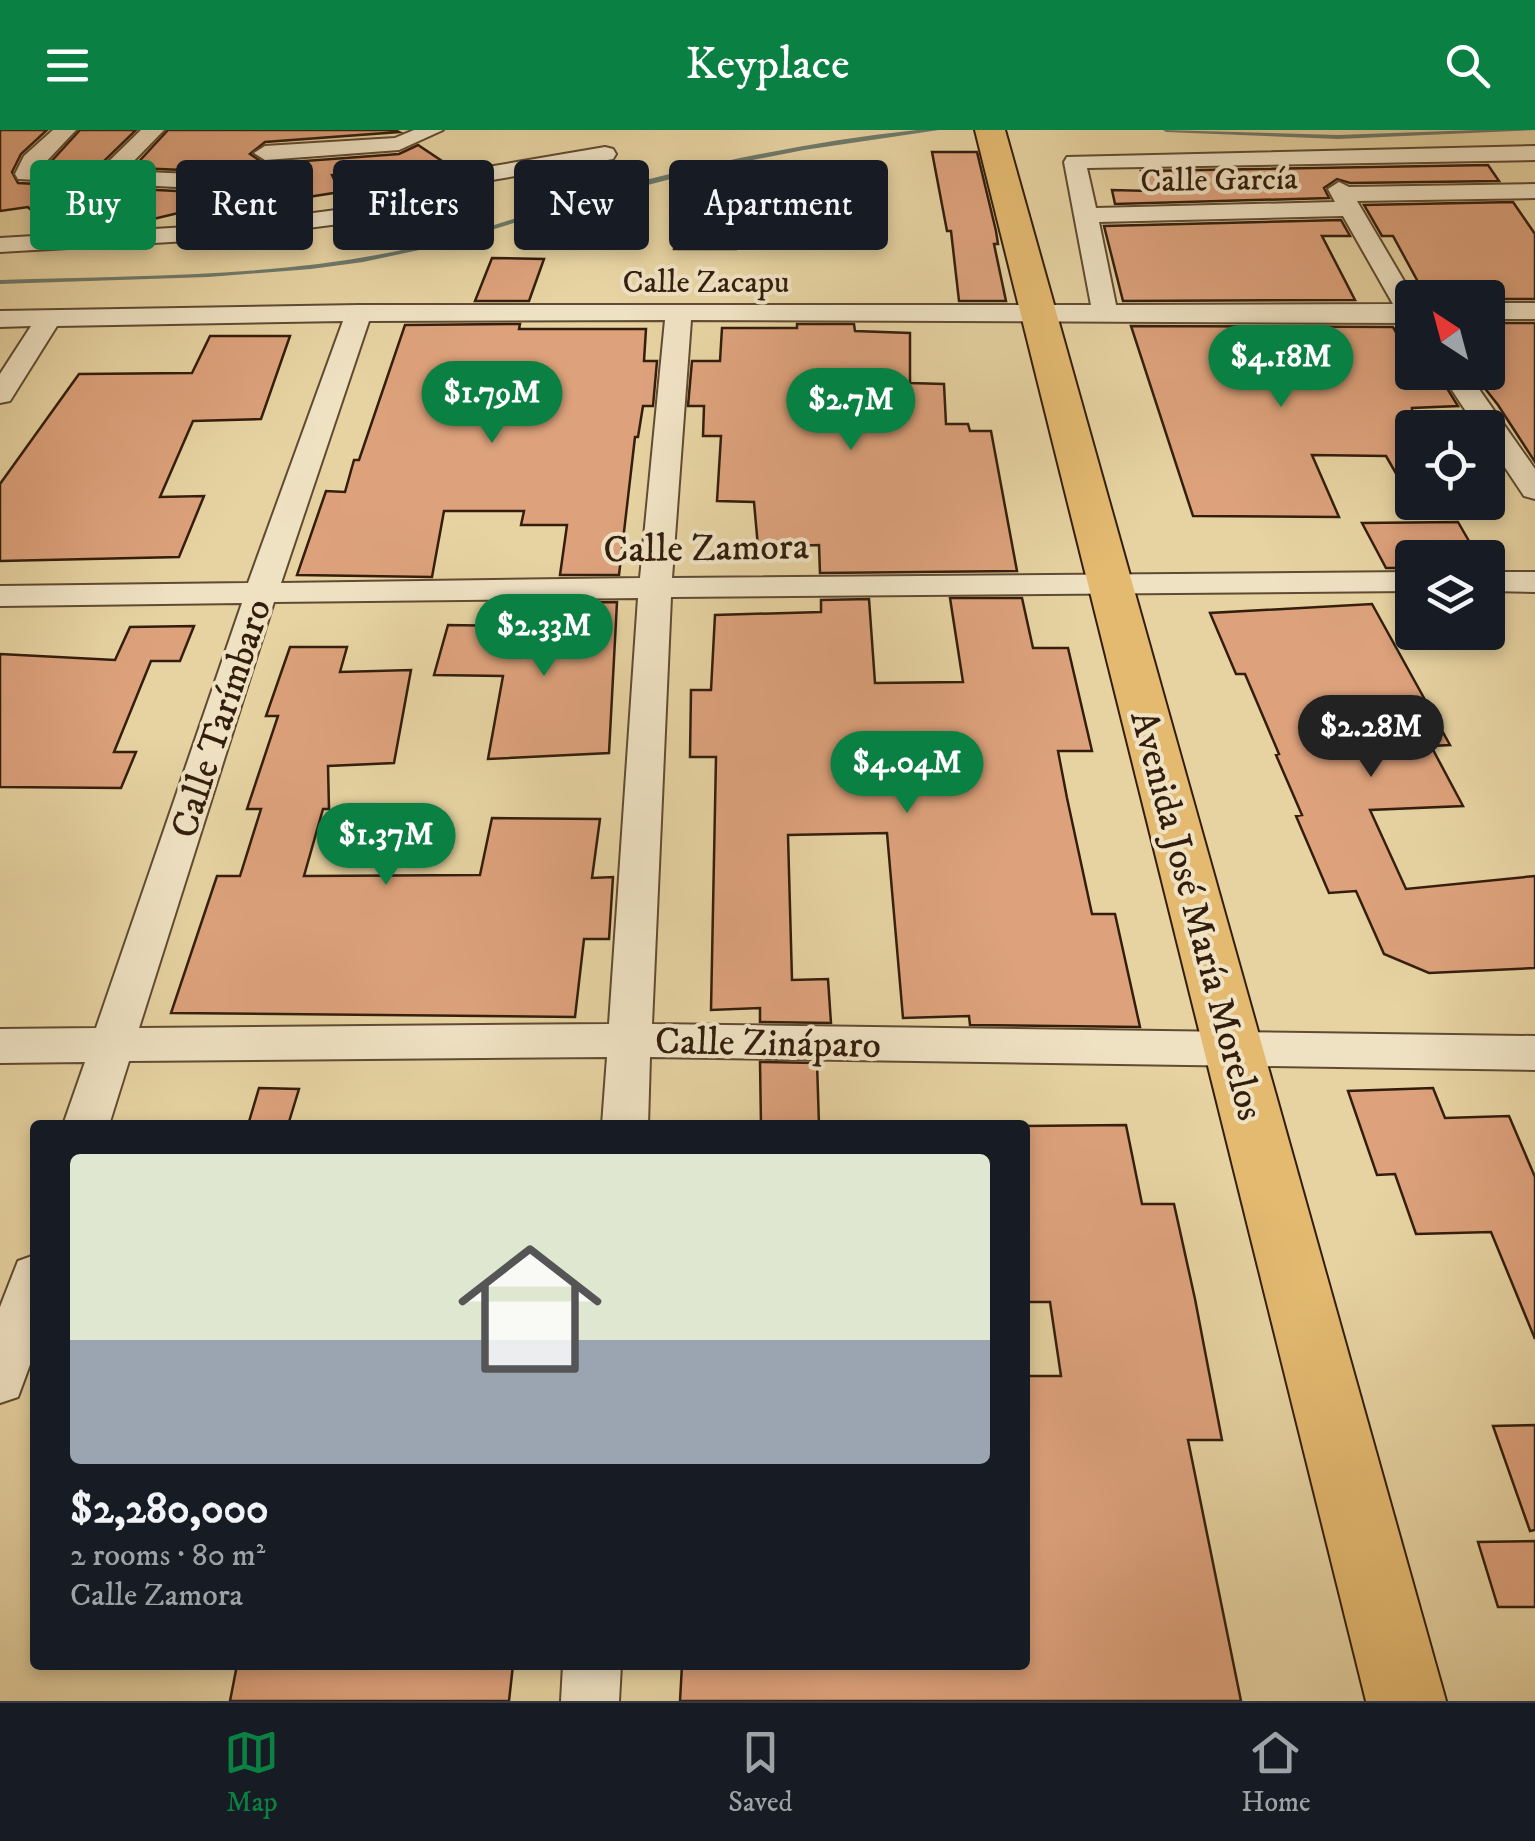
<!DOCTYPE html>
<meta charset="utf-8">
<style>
body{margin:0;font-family:"IM FELL DW Pica",serif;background:#20242c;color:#f1f3f6;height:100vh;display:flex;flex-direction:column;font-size:38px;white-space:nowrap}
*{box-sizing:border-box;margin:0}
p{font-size:32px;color:#9ea1a6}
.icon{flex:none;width:55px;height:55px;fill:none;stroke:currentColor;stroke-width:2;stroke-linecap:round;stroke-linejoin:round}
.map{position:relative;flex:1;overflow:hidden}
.sheet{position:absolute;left:30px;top:990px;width:1000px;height:550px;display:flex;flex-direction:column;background:#171b24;border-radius:10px;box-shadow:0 5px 15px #0003}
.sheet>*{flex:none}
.hud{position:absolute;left:30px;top:30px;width:1000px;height:90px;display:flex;gap:20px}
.needle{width:65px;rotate:324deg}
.controls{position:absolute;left:1395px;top:150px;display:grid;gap:20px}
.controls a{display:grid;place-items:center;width:110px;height:110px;border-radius:10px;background:#171b24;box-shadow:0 5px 15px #0003;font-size:50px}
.price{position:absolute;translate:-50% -85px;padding:0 22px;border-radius:35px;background:#0b8043;color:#fff;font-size:32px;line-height:65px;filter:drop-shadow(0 2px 5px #0008)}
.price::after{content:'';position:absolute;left:50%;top:60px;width:30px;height:22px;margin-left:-15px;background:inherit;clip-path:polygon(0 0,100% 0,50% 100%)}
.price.active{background:#222;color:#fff}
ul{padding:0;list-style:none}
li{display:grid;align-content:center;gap:20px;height:530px;padding:0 40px}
li span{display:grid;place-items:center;height:310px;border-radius:10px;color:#555}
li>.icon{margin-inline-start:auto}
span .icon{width:180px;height:180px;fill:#fffc;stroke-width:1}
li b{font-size:42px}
.tag{padding:0 35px;border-radius:10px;background:#171b24;box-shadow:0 5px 15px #0003;font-size:35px;line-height:90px}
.tag.active{background:#0b8043;color:#fff}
header{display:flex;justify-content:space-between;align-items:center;height:130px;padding:0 40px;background:#0b8043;color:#fff;font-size:45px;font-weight:600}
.tabs{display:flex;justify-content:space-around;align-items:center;height:140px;border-top:2px solid #363941;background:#171b24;font-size:28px;color:#9ea1a6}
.tabs a{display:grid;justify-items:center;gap:5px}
.tabs .active{color:#0b8043}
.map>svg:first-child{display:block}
</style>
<header><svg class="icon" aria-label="menu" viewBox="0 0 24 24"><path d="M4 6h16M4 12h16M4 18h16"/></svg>Keyplace<svg class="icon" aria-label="search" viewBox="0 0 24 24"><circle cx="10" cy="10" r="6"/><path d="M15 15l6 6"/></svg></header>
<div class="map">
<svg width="1535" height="1571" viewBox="0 0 1535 1571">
<rect width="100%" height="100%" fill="#e7d3a2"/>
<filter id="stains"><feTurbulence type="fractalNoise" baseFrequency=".002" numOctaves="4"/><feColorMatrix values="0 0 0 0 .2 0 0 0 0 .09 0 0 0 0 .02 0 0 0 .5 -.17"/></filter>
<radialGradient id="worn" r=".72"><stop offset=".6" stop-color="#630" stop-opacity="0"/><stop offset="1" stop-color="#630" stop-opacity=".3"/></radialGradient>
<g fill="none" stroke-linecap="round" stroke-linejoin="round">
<!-- stream -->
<path fill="#6f7a6b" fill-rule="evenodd" d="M 917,0 L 939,0 L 804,20 L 717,37 L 590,70 L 438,116 L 363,132 L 311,139 L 208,147 L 0,154 L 0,150 C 138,145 280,148 416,117 C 472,105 527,83 583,67 C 692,36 804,12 917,0 Z
M 1163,0 L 1338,5 L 1477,0 L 1535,0 L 1338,9 L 1166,2 Z"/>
</g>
<!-- building -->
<path fill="#dda27c" stroke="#331e0d" stroke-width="2.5" d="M 0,0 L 47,0 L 21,24 L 12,42 L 18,53 L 236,64 L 251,54 L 236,42 L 133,38 L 168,0 L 395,0 L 399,2 L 265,12 L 250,24 L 265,34 L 399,24 L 418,15 L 451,37 L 408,48 L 394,39 L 332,45 L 340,62 L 302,68 L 308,78 L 274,84 L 270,77 L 261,78 L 254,65 L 132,94 L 135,96 L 53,101 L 28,77 L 0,81 Z
M 80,0 L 136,0 L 99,36 L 48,35 Z
M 932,22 L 977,22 L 996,101 L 998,114 L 994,114 L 1006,171 L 959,171 L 951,101 L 947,101 Z
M 1488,35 L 1499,51 L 1350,53 L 1337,49 L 1324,58 L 1329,68 L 1115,74 L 1112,60 L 1150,61 L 1141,41 Z
M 1513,72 L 1535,104 L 1535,169 L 1488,169 L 1488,162 L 1423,161 L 1393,106 L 1382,106 L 1364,75 Z
M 738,78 L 736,119 L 674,119 L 678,79 Z
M 1341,90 L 1350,106 L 1322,106 L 1355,170 L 1123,171 L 1104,96 Z
M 492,128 L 544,129 L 529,171 L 475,171 Z
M 1488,193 L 1535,193 L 1535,332 L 1498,275 L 1472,242 L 1488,242 Z
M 520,194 L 519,199 L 646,199 L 644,231 L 657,231 L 653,276 L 643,276 L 638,307 L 635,307 L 619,445 L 560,445 L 567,395 L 521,395 L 524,381 L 444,381 L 432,447 L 297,445 L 326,361 L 345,362 L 354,330 L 359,330 L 405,195 Z
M 797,194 L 854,194 L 855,201 L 910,203 L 910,253 L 944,254 L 946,294 L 968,294 L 970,301 L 991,301 L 1017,441 L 820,443 L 819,415 L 758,417 L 754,372 L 717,371 L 721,306 L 703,306 L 704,276 L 688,276 L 692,231 L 720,231 L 722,198 L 797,198 Z
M 1131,196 L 1393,197 L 1412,232 L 1412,242 L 1437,242 L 1458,276 L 1412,278 L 1412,371 L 1386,326 L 1312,325 L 1339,387 L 1193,386 Z
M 210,206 L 290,206 L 261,289 L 193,291 L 160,367 L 204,366 L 179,427 L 0,431 L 0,354 L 79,244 L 192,243 Z
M 1458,392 L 1477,425 L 1412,426 L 1412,438 L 1386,438 L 1362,393 Z
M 950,468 L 1022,468 L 1033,518 L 1068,518 L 1092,621 L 1058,621 L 1067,668 L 1092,784 L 1115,784 L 1140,897 L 970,895 L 969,886 L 903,888 L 887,703 L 788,705 L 792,850 L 828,849 L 831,893 L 760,892 L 760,878 L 711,880 L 716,627 L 690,627 L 691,560 L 711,560 L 715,485 L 821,482 L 821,470 L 869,469 L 875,553 L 963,552 Z
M 617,472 L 609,623 L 488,629 L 503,546 L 434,545 L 448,495 L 517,496 L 518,490 L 554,490 L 556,473 Z
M 1372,474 L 1450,615 L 1431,616 L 1463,676 L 1370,680 L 1406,759 L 1535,746 L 1535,838 L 1429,843 L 1384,824 L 1356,761 L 1329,763 L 1296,686 L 1302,685 L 1276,625 L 1279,624 L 1245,544 L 1236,544 L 1210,483 Z
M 194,496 L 180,531 L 151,531 L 114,622 L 136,622 L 121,658 L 0,657 L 0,524 L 115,530 L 130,497 Z
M 290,517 L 347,517 L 340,542 L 411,540 L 394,633 L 328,636 L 329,679 L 323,679 L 304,746 L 480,745 L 492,688 L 600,689 L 592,748 L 613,747 L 609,809 L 584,809 L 575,887 L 171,883 L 217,746 L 240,746 L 261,679 L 247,679 L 278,586 L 266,586 Z
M 760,932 L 817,933 L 819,995 L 761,995 Z
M 259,958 L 299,959 L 288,995 L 248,995 Z
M 1433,958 L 1445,988 L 1509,986 L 1535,1047 L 1535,1209 L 1491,1102 L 1416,1104 L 1395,1044 L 1377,1045 L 1348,961 Z
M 1126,995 L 1142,1074 L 1174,1074 L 1195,1169 L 1222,1310 L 1188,1310 L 1241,1571 L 680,1571 L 682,1535 L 1025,1535 L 1025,1246 L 1061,1246 L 1050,1172 L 1025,1172 L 1025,996 Z
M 1535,1295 L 1535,1400 L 1530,1401 L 1493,1296 Z
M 1535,1411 L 1535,1477 L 1498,1477 L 1478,1412 Z
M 237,1535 L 513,1535 L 509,1571 L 230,1571 Z"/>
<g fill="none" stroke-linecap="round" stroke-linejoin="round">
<defs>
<path id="street" d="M 53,0 L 76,0 L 40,38 L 100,40 L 141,0 L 164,0 L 124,41 L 236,46 L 247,53 L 236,60 L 18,49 L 15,44 L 24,26 Z
M 414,0 L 443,0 L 399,20 L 265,30 L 254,23 L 265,16 L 395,8 Z
M 1535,16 L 1535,30 L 1087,38 L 1096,78 L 1335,72 L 1328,59 L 1339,52 L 1349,57 L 1535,54 L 1535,68 L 1357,71 L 1414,168 L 1412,193 L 691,190 L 672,448 L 1412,442 L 1412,461 L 671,467 L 652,894 L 1535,906 L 1535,940 L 650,927 L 648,995 L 602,995 L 607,927 L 129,931 L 109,995 L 63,995 L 85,932 L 0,933 L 0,899 L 96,898 L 242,473 L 0,476 L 0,456 L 248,453 L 343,191 L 57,196 L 10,271 L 0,273 L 0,244 L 31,196 L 0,197 L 0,181 L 359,175 L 1091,175 L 1064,32 L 1067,27 ZM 1343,86 L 1393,174 L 1116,175 L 1099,92 ZM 665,190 L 640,448 L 281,453 L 369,191 ZM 638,468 L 609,894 L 139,898 L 274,472 Z
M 605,17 L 613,19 L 616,24 L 613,29 L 492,50 L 362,91 L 222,109 L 0,122 L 0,108 L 222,95 L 359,77 L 488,37 Z
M 1488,173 L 1535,173 L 1535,189 L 1488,189 Z
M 1440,242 L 1467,242 L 1535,339 L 1535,369 L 1524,366 L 1488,312 L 1488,298 L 1477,298 Z
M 1488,442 L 1535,442 L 1535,462 L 1488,461 Z
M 35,1125 L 35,1221 L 18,1267 L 0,1273 L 0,1177 L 18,1131 Z
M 563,1535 L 621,1535 L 619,1571 L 561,1571 Z"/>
<path id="primary" d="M 975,0 L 1005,0 L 1446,1571 L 1366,1571 Z"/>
</defs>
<!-- street casing -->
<use href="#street" stroke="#604b32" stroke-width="4"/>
<!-- primary casing -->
<use href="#primary" stroke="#331e0d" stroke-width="4"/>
<!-- street -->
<use href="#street" fill="#efe2c3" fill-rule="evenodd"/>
<!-- primary -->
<use href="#primary" fill="#e4ba71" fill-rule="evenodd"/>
</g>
<g text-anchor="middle" stroke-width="8" stroke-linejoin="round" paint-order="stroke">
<!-- far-street labels -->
<g font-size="32" fill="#331e0d" stroke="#efe2c3">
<text transform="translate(1219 49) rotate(-1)" y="11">Calle García</text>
<text x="706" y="162">Calle Zacapu</text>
</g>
<!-- street labels -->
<g font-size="38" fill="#331e0d" stroke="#efe2c3">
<text transform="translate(706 417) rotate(-1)" y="13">Calle Zamora</text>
<text transform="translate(220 588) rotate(-72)" y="13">Calle Tarímbaro</text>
<text transform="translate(1198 785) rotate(75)" y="13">Avenida José María Morelos</text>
<text transform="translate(768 912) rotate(1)" y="13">Calle Zináparo</text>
</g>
</g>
<rect width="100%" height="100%" filter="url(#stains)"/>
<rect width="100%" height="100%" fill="url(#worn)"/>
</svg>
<div class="controls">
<a><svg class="needle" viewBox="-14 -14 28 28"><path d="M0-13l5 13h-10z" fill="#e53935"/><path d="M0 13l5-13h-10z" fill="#9ea1a6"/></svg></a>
<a><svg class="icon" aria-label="locate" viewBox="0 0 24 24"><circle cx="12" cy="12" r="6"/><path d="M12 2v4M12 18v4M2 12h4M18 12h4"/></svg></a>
<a><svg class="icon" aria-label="layers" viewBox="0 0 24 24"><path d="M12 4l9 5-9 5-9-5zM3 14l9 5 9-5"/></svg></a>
</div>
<b class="price" style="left:1281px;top:280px">$4.18M</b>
<b class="price" style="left:492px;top:316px">$1.79M</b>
<b class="price" style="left:851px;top:323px">$2.7M</b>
<b class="price" style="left:544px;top:549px">$2.33M</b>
<b class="price active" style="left:1371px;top:650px">$2.28M</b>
<b class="price" style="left:907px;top:686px">$4.04M</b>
<b class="price" style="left:386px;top:758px">$1.37M</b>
<div class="hud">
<a class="tag active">Buy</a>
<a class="tag">Rent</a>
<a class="tag">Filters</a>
<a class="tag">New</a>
<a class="tag">Apartment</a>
</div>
<section class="sheet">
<ul>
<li><span style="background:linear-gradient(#dfe7d0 60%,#9aa5b1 0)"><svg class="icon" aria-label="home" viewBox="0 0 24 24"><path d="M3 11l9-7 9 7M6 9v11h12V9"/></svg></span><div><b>$2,280,000</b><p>2 rooms · 80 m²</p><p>Calle Zamora</p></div></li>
</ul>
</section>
</div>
<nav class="tabs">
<a class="active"><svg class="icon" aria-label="map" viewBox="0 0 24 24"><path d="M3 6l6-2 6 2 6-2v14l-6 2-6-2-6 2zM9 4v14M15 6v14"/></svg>Map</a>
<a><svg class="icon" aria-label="saved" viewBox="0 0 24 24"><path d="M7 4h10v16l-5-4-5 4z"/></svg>Saved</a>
<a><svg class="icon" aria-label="home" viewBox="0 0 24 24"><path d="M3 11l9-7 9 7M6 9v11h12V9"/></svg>Home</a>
</nav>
